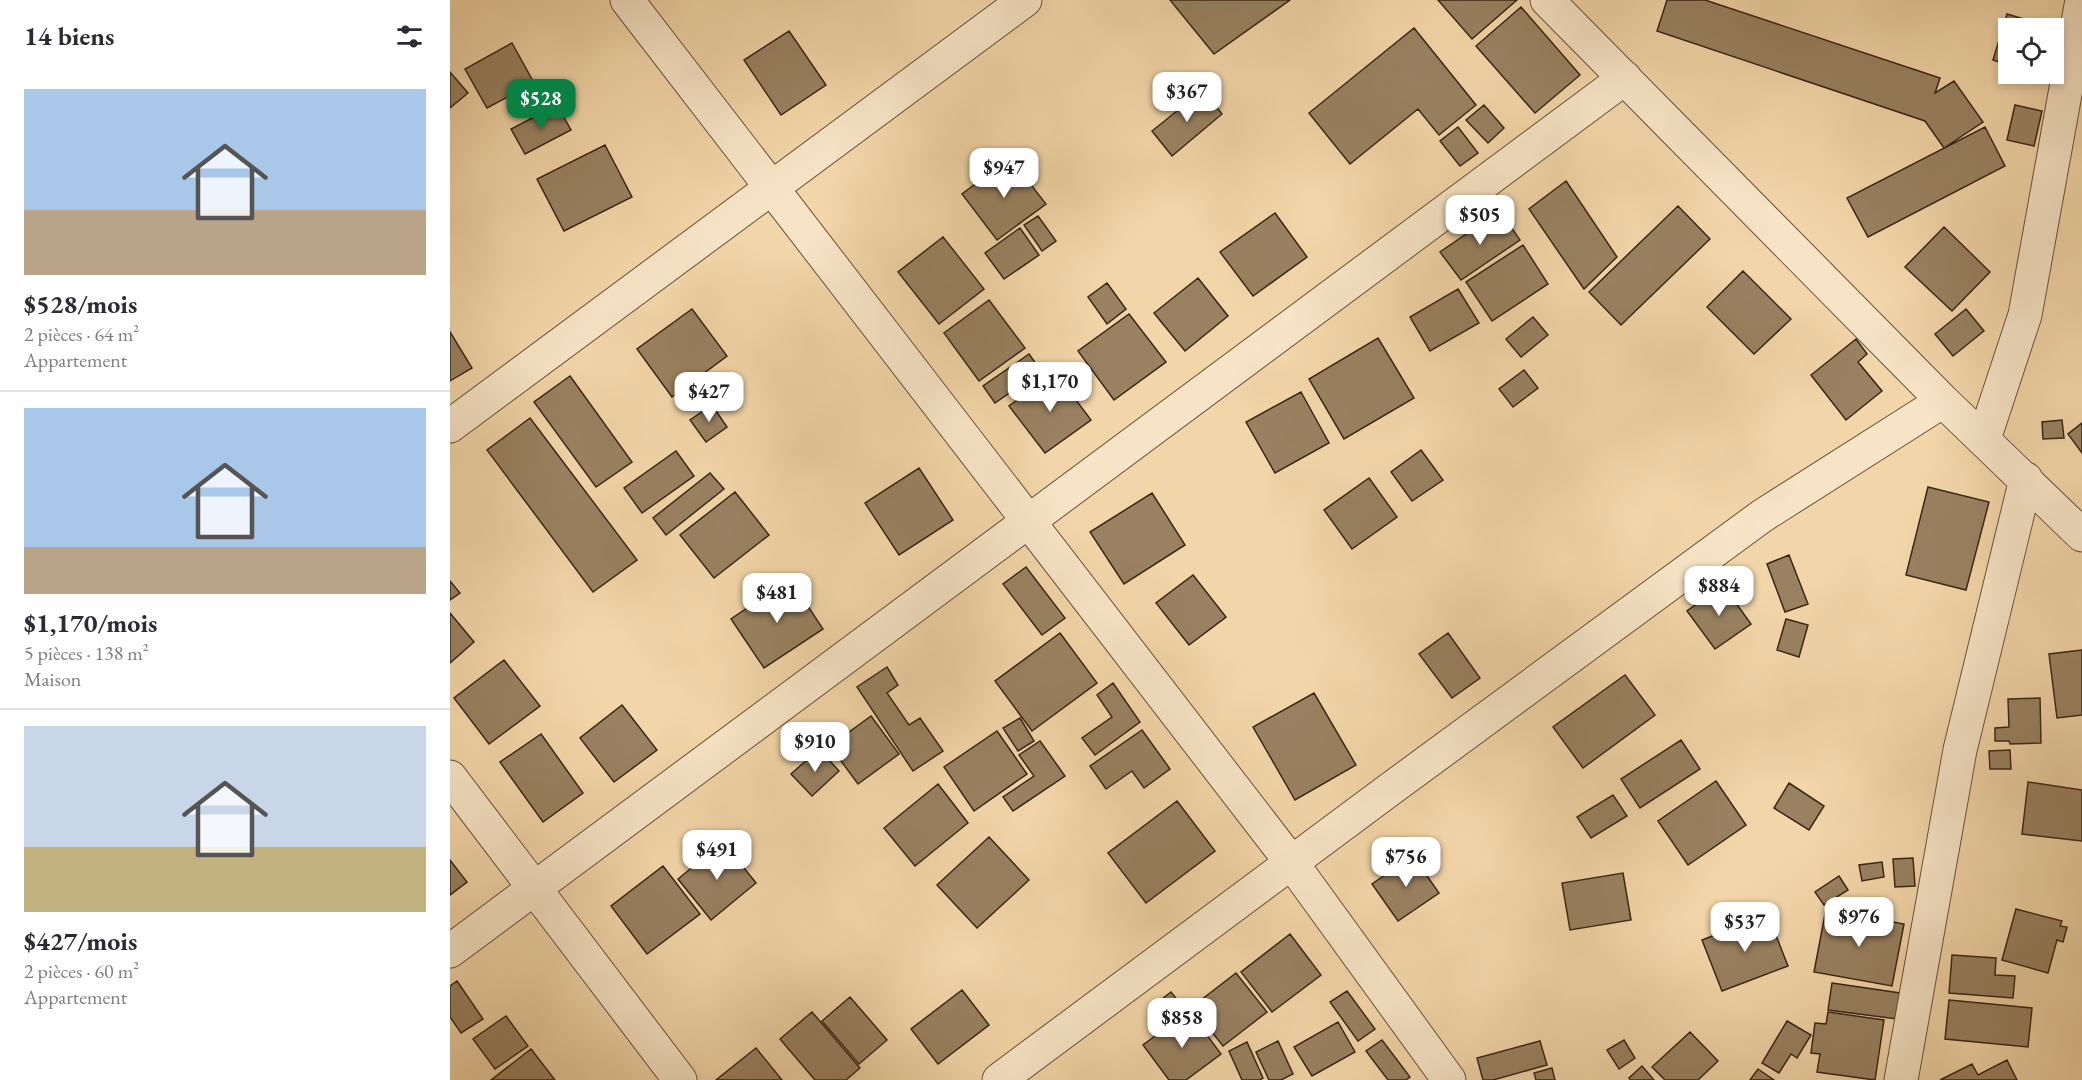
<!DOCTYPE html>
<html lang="fr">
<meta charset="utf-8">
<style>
body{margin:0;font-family:"EB Garamond",serif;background:#f2f2f3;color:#2b2b33;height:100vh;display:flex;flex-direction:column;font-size:22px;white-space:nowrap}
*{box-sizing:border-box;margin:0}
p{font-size:20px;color:#7c7c81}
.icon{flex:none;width:33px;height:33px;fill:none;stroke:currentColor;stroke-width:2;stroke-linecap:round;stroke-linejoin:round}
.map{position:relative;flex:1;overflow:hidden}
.drawer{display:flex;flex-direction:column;background:#fff;width:450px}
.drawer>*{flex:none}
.tools{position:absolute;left:1548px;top:18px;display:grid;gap:12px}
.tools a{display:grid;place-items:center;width:66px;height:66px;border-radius:0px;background:#fff;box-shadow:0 3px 9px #0003;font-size:30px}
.price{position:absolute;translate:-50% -51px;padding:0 14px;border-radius:12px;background:#fff;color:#222;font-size:20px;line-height:39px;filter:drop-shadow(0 2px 3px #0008)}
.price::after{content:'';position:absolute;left:50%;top:36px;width:18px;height:14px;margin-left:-9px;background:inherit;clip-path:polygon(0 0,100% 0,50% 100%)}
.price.active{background:#0b8043;color:#fff}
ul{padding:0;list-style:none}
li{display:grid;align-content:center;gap:12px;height:318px;padding:0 24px}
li+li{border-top:2px solid #e1e1e2}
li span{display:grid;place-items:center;height:186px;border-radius:0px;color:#555}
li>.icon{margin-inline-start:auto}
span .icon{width:108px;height:108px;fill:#fffc;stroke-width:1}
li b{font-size:26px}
h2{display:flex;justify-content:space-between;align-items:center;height:72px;padding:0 24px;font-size:26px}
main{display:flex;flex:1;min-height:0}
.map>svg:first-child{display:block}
</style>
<main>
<section class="drawer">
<h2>14 biens<svg class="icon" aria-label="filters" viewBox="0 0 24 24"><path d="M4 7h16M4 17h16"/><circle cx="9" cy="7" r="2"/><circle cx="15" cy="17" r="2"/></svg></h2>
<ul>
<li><span style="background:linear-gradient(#a9c7e8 65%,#b9a48a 0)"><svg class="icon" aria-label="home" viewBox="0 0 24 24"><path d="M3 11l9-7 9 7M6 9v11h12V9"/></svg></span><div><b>$528/mois</b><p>2 pièces · 64 m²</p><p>Appartement</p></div></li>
<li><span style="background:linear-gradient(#a9c7e8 75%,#b9a48a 0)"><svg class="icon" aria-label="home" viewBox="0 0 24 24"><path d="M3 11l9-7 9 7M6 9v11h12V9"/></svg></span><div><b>$1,170/mois</b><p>5 pièces · 138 m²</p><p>Maison</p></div></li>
<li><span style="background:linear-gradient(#c9d6e8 65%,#c2b280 0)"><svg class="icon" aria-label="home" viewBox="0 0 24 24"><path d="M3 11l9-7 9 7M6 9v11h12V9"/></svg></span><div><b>$427/mois</b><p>2 pièces · 60 m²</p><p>Appartement</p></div></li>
</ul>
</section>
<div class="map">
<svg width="1632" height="1080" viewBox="0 0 1632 1080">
<rect width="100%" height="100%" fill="#f2d5a8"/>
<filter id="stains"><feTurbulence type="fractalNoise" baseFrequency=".00333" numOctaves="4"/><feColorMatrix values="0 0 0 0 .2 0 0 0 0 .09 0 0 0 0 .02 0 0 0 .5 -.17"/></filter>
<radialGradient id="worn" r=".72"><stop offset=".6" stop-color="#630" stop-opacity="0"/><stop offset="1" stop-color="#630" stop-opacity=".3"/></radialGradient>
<!-- building -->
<path fill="#998161" stroke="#392715" stroke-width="1.5" d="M 720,0 L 840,0 L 764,54 Z
M 988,0 L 1067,0 L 1022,39 Z
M 1217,0 L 1255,0 L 1490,78 L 1485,93 L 1504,81 L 1533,122 L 1494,148 L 1475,121 L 1207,31 Z
M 1071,7 L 1130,75 L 1085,113 L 1026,46 Z
M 1557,14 L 1610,30 L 1604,50 L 1604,28 L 1558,28 L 1558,65 L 1543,60 Z
M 964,28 L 1026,105 L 989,135 L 968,109 L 900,164 L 859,113 Z
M 339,31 L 376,85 L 331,115 L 294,60 Z
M 62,43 L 84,83 L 37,108 L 15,69 Z
M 0,72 L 18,93 L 0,108 Z
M 753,90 L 772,114 L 722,156 L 702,131 Z
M 107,105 L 121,130 L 75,154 L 61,129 Z
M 1034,105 L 1054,128 L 1038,143 L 1016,120 Z
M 1565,105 L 1592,111 L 1584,146 L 1557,140 Z
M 1008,127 L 1028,153 L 1010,166 L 990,141 Z
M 1535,127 L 1555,166 L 1418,237 L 1397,198 Z
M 155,145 L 182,197 L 114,231 L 87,179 Z
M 560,158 L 596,204 L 547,240 L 512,194 Z
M 1116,181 L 1167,257 L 1134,289 L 1079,209 Z
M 1228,206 L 1260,239 L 1171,325 L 1139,292 Z
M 1050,211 L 1070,240 L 1011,280 L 990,252 Z
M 825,213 L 857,257 L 803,296 L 770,252 Z
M 588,216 L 606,241 L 592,251 L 574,225 Z
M 1494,227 L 1540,272 L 1502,311 L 1455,267 Z
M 570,228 L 589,255 L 554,279 L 535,253 Z
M 493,237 L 534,289 L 489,324 L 448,272 Z
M 1073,245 L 1098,284 L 1042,321 L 1016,282 Z
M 1293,271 L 1341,319 L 1304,354 L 1257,307 Z
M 748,278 L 778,316 L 735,351 L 704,313 Z
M 657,283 L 676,309 L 657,324 L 638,297 Z
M 1008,289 L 1029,323 L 980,351 L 960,317 Z
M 539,300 L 575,348 L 529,381 L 494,333 Z
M 242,309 L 277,356 L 222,397 L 187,349 Z
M 1516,309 L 1534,331 L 1503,356 L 1485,334 Z
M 679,314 L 716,362 L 664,400 L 628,351 Z
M 1083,317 L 1098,335 L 1071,357 L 1056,339 Z
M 0,332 L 22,368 L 0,381 Z
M 928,338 L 964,398 L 894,439 L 859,379 Z
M 1406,339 L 1417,354 L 1408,362 L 1432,391 L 1396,420 L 1361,375 Z
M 579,354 L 591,371 L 545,403 L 533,386 Z
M 1074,370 L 1088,388 L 1063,407 L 1049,389 Z
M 605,372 L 641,420 L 595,453 L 559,406 Z
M 120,376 L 182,462 L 146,487 L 84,402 Z
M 851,392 L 879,443 L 825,473 L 796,422 Z
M 262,405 L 277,427 L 256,442 L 240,420 Z
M 80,418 L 187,560 L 143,592 L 37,450 Z
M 1612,420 L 1614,438 L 1593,439 L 1592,422 Z
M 1632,423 L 1632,453 L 1618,434 Z
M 971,450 L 993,480 L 962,501 L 941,472 Z
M 226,451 L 244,476 L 192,513 L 174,488 Z
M 469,468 L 503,520 L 449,555 L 415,503 Z
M 260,473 L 274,489 L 216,535 L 203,518 Z
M 919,478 L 947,517 L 902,549 L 874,510 Z
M 1478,487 L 1539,502 L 1516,590 L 1456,575 Z
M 285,492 L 319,535 L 264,578 L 230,535 Z
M 702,493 L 735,545 L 674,584 L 640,532 Z
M 1339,555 L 1358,604 L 1335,612 L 1317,564 Z
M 576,567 L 615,618 L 592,635 L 553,584 Z
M 743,575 L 776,617 L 739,645 L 706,603 Z
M 340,579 L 373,629 L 314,668 L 281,619 Z
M 0,581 L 10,593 L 0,600 Z
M 1273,585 L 1301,624 L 1265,649 L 1237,611 Z
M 0,613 L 24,642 L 0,663 Z
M 1336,619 L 1358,625 L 1349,657 L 1327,650 Z
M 610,633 L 647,683 L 582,731 L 545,681 Z
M 998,633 L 1030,678 L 1002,698 L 969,654 Z
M 1632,650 L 1632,715 L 1607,718 L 1599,654 Z
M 54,660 L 90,706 L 39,744 L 4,698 Z
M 437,667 L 448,685 L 437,693 L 459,725 L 470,718 L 493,751 L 463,771 L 407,687 Z
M 1175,675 L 1205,715 L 1133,768 L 1103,727 Z
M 663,683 L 690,722 L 645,755 L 632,738 L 662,717 L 647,695 Z
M 864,693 L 906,765 L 845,800 L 803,727 Z
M 1590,698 L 1591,743 L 1560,744 L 1559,741 L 1545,741 L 1545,728 L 1559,727 L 1558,699 Z
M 172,705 L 207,750 L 164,782 L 130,738 Z
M 421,716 L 449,754 L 408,784 L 380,746 Z
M 570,718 L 584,741 L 568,751 L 553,728 Z
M 692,730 L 720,769 L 694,788 L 682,771 L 656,789 L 640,766 Z
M 547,731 L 577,774 L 524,811 L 494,767 Z
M 91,734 L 133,793 L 93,822 L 50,762 Z
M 1231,740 L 1250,769 L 1190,808 L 1171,779 Z
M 590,741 L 615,776 L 563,811 L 553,797 L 584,776 L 569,755 Z
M 369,749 L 389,771 L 362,796 L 341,774 Z
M 1560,750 L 1561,769 L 1540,769 L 1539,751 Z
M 1266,781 L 1296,825 L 1238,865 L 1208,821 Z
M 1578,782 L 1632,790 L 1632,841 L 1572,834 Z
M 1339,783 L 1374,806 L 1359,830 L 1324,808 Z
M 488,784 L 518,823 L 465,866 L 434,828 Z
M 1163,795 L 1177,816 L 1141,838 L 1127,817 Z
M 727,801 L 765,851 L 696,903 L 658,853 Z
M 539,837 L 579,880 L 527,928 L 487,885 Z
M 273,842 L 306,883 L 261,920 L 228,879 Z
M 963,856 L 989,893 L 948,921 L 922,884 Z
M 1463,858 L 1465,886 L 1445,887 L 1443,859 Z
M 0,860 L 17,882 L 0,895 Z
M 1432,862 L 1434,877 L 1412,881 L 1409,865 Z
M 213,866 L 250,914 L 197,954 L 161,906 Z
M 1173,873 L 1181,920 L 1120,930 L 1112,883 Z
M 1389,876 L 1398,890 L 1374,905 L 1365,892 Z
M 1376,909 L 1454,924 L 1442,986 L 1364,972 Z
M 1566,909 L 1612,921 L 1610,926 L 1617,927 L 1613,942 L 1607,940 L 1598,973 L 1552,960 Z
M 1318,915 L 1338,966 L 1272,991 L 1252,940 Z
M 840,934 L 871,975 L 822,1012 L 791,972 Z
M 1502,955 L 1546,958 L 1545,975 L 1565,976 L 1563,998 L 1499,993 Z
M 786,973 L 817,1012 L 773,1046 L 742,1007 Z
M 7,981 L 33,1019 L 11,1033 L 0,1017 L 0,986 Z
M 1382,983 L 1450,993 L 1447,1019 L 1378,1010 Z
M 512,990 L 539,1025 L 488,1064 L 461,1029 Z
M 897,991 L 925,1029 L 908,1041 L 880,1002 Z
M 721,992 L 733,1007 L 711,1024 L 699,1009 Z
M 400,997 L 437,1040 L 409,1064 L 372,1021 Z
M 1499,1000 L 1582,1008 L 1578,1047 L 1495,1039 Z
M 739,1011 L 771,1054 L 736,1080 L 719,1080 L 693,1045 Z
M 362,1012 L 410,1068 L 396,1080 L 365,1080 L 330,1039 Z
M 1378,1012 L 1434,1020 L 1425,1080 L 1367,1072 L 1370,1054 L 1361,1053 L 1365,1023 L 1376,1024 Z
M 56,1016 L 78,1046 L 45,1069 L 23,1039 Z
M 1337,1021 L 1361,1035 L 1347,1058 L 1341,1054 L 1329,1073 L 1312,1063 Z
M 888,1022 L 905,1052 L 862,1076 L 844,1047 Z
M 1240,1032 L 1268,1061 L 1248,1080 L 1215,1080 L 1202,1067 Z
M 932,1040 L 960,1077 L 956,1080 L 938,1080 L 916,1051 Z
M 1174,1040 L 1185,1058 L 1169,1069 L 1157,1050 Z
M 828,1041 L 843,1074 L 831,1080 L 819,1080 L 806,1052 Z
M 1090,1041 L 1097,1065 L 1043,1080 L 1033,1080 L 1027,1058 Z
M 797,1042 L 813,1078 L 810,1080 L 792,1080 L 779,1051 Z
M 306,1048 L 332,1080 L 266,1080 Z
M 81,1049 L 105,1080 L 41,1080 Z
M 1557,1060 L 1567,1080 L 1490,1080 L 1522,1064 L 1528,1075 Z
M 1192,1066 L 1204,1080 L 1180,1080 L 1179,1078 Z
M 1102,1068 L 1105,1080 L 1086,1080 L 1084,1073 Z
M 1308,1069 L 1324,1080 L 1300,1080 Z"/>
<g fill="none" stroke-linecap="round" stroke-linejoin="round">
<defs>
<path id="minor" d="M 177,0 L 841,862 L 999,1080
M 1097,0 L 1493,401 L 1632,535
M 0,426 L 575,0
M 1534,439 L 1575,315 L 1632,0
M 0,777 L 230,1080
M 0,951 L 1175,78
M 549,1080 L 939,790 L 1312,516 L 1493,401
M 1451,1080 L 1510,750 L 1576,479"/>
</defs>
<!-- minor casing -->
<use href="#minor" stroke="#67523a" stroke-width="35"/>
<!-- minor -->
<use href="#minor" stroke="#f7e4c6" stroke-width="33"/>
</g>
<rect width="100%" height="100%" filter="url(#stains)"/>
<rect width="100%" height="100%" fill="url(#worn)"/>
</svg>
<div class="tools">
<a><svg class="icon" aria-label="locate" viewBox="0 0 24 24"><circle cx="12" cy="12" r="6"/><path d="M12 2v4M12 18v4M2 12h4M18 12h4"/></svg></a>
</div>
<b class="price" style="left:737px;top:123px">$367</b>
<b class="price active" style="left:91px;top:130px">$528</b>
<b class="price" style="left:554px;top:199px">$947</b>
<b class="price" style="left:1030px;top:246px">$505</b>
<b class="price" style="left:600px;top:413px">$1,170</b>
<b class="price" style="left:259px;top:423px">$427</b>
<b class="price" style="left:1269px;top:617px">$884</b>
<b class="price" style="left:327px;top:624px">$481</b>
<b class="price" style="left:365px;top:773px">$910</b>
<b class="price" style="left:267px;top:881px">$491</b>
<b class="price" style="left:956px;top:888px">$756</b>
<b class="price" style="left:1409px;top:948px">$976</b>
<b class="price" style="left:1295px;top:953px">$537</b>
<b class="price" style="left:732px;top:1049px">$858</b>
</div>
</main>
